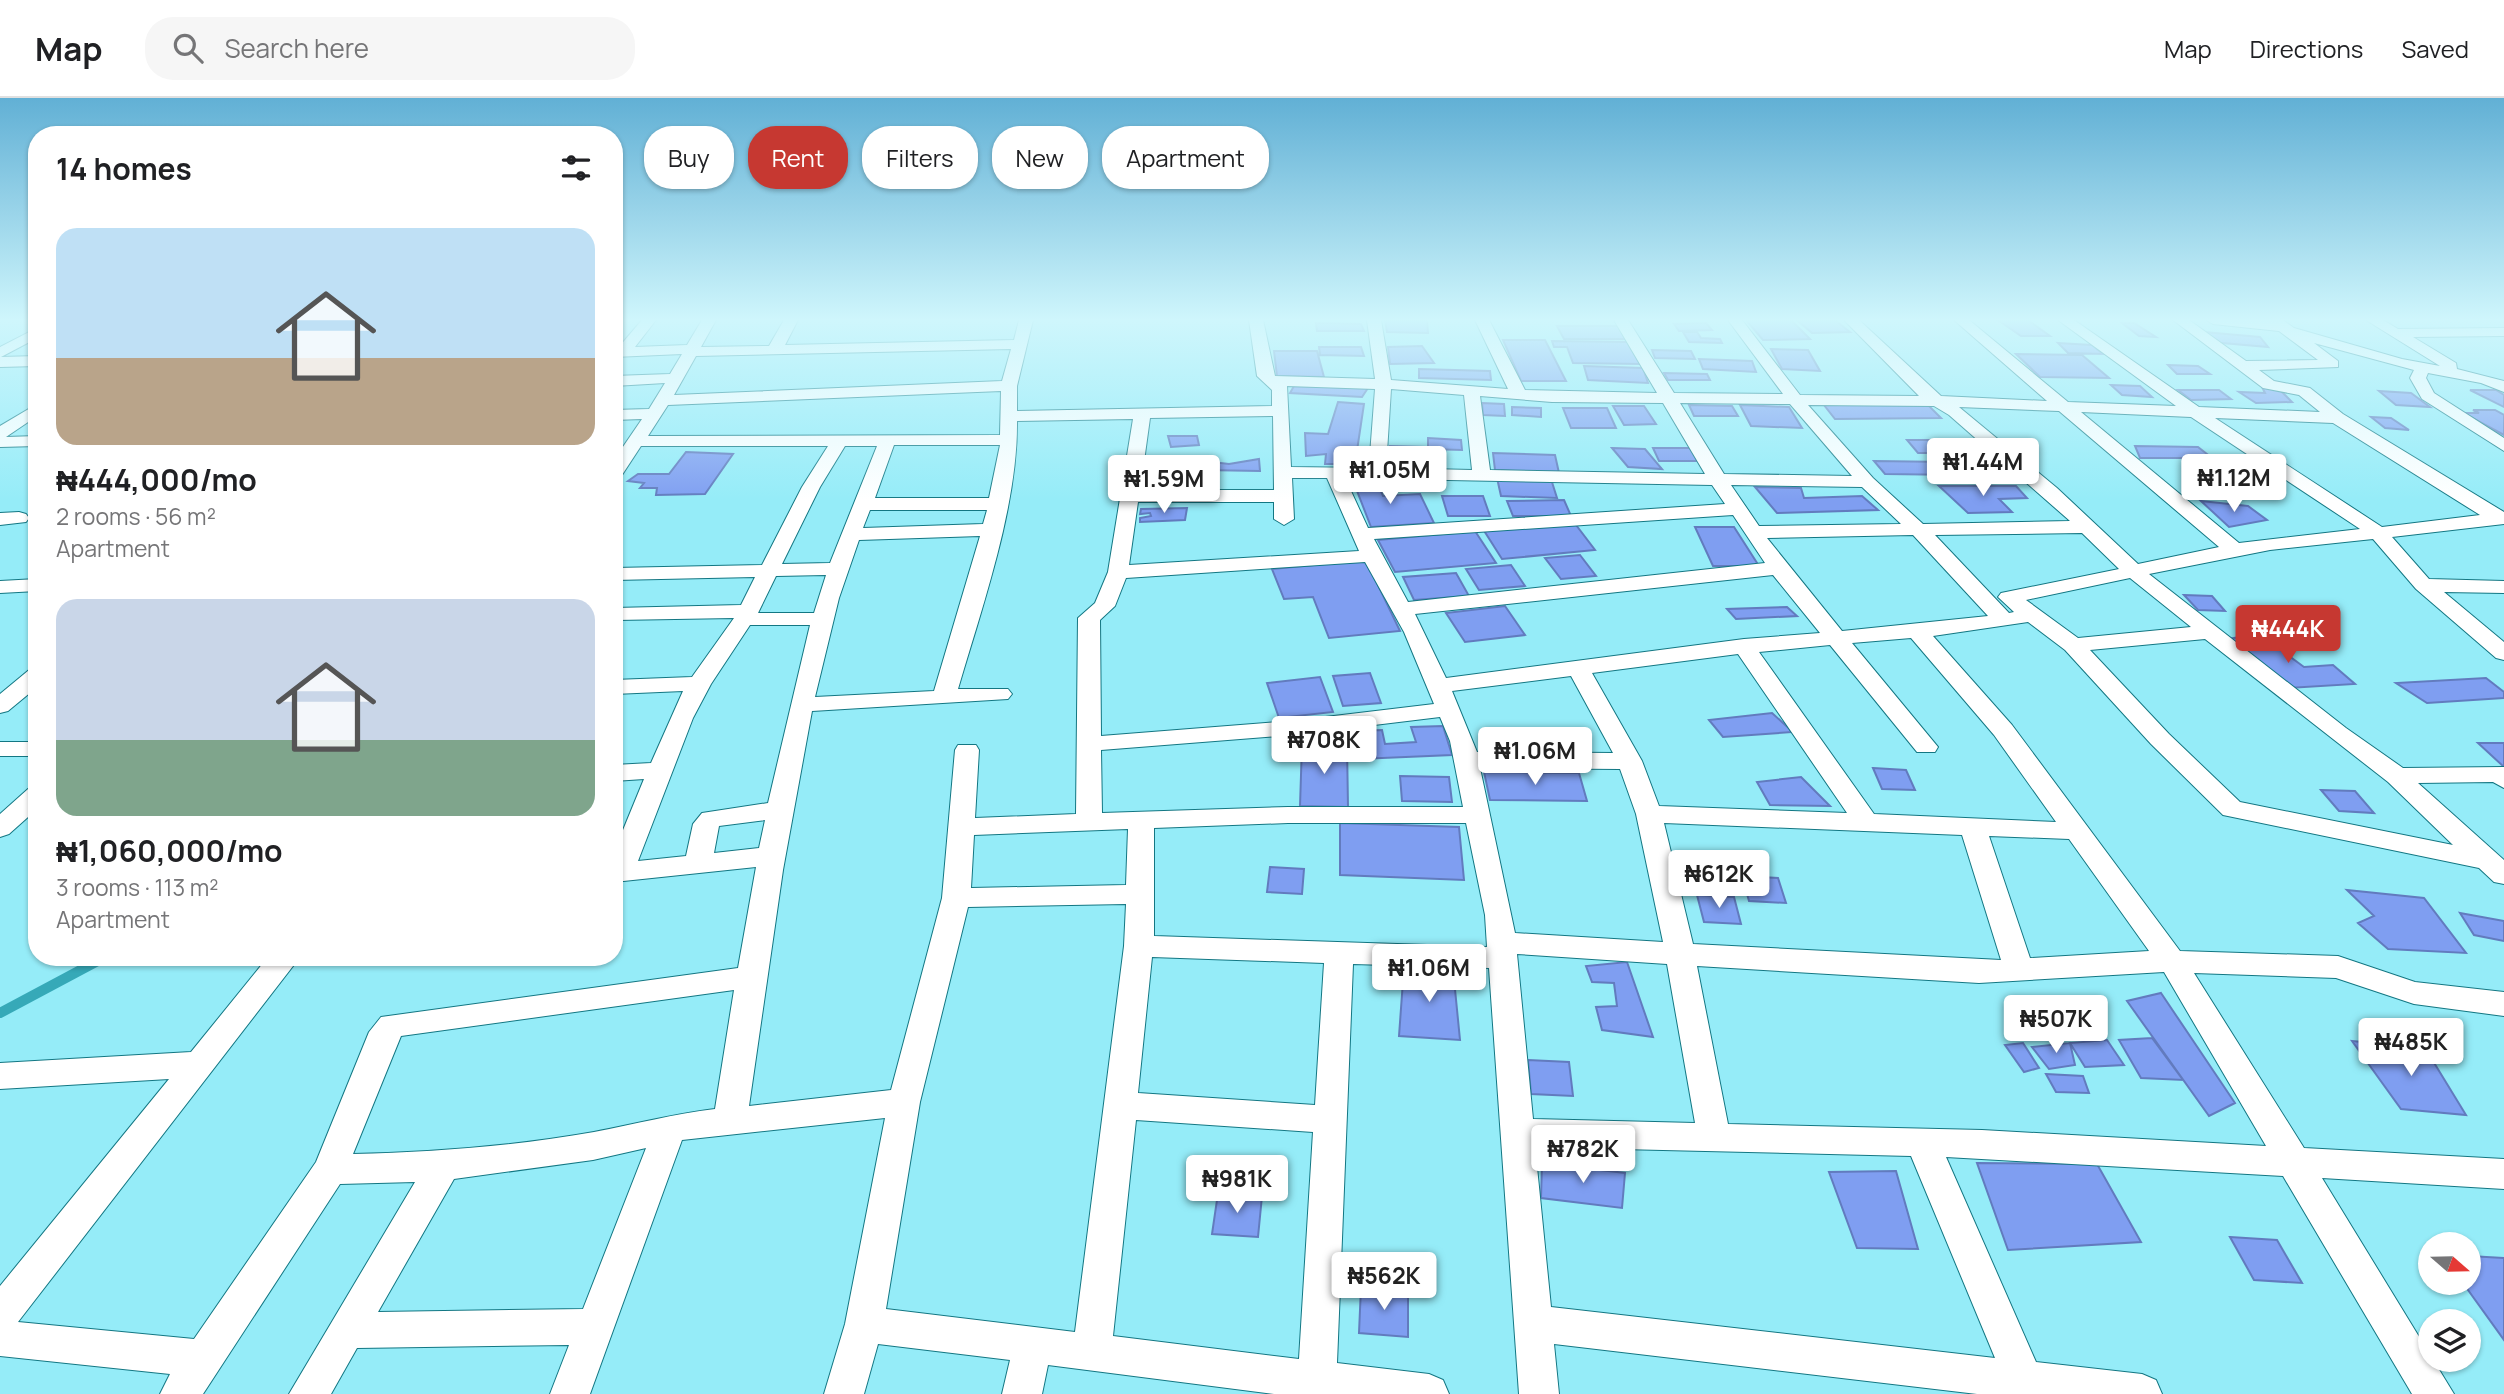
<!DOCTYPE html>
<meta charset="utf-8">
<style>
body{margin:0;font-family:Manrope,sans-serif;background:#f6f6f6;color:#202124;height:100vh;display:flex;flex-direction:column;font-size:26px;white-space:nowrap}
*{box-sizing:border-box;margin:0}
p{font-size:23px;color:#757577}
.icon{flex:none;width:38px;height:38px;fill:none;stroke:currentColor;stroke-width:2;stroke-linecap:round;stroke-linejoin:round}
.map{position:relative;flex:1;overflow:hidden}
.drawer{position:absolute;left:28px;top:28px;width:595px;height:840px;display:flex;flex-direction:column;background:#fff;border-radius:28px;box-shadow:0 2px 5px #0004}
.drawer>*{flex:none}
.guide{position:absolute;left:644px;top:28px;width:665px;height:63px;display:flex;gap:14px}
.needle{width:46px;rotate:110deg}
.fabs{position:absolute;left:2418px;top:1134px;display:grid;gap:14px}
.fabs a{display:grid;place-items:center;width:63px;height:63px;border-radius:50%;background:#fff;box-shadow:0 2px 5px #0004;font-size:35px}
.price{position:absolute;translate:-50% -60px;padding:0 16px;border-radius:7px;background:#fff;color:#222;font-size:23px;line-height:46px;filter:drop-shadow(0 2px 4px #0008)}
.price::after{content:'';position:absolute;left:50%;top:42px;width:21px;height:16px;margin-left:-10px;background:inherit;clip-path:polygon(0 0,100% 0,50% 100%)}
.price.selected{background:#c63831;color:#fff}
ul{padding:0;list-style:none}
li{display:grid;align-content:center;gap:14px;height:371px;padding:0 28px}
li span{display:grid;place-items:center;height:217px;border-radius:21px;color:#555}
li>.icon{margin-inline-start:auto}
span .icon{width:126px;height:126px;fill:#fffc;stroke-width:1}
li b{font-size:30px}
h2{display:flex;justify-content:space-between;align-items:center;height:84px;padding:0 28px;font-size:30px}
.tag{padding:0 24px;border-radius:28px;background:#fff;box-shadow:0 2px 5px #0004;font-size:24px;line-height:63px}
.tag.selected{background:#c63831;color:#fff}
header{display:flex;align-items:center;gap:42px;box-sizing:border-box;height:98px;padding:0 35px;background:#fff;border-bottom:2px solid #e0e0e0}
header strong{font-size:33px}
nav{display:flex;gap:38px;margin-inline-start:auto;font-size:24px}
.search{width:490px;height:63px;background:#f6f6f6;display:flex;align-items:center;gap:18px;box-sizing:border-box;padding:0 24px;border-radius:28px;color:#757577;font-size:26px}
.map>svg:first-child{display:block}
</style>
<header>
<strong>Map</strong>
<div class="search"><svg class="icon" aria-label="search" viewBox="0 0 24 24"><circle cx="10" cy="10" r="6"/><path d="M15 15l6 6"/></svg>Search here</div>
<nav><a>Map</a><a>Directions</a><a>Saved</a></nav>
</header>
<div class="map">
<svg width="2504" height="1296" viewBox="0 0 2504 1296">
<rect width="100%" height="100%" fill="#95ecf8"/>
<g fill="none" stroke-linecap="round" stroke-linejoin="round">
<!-- stream -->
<path stroke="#36a9b8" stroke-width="10" d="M 0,915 L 105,859"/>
</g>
<!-- building -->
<path fill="#7f9ef1" stroke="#627bbe" stroke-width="2" d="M 1385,222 L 1427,222 L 1428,235 L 1387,234 Z
M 1746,222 L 1791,222 L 1810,241 L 1763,242 Z
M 1835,222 L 1850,234 L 1812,235 L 1798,223 Z
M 1998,222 L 2028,222 L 2050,238 L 2021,238 Z
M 1316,225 L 1361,226 L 1364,233 L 1317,233 Z
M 1706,225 L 1712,232 L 1679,233 L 1674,226 Z
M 2122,225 L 2134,225 L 2156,239 L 2139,238 Z
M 1557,228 L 1619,228 L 1627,241 L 1564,241 Z
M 1683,234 L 1697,234 L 1701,240 L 1720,241 L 1722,245 L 1689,244 Z
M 2204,234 L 2260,239 L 2268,249 L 2211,244 Z
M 1503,242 L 1545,242 L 1566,283 L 1521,283 Z
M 1552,243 L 1630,244 L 1641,266 L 1573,265 L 1567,249 L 1554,249 Z
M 2058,245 L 2092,247 L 2103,256 L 2068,255 Z
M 1422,248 L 1434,265 L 1390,266 L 1388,249 Z
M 1319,249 L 1361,249 L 1364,258 L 1320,257 Z
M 1771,251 L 1808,252 L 1820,273 L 1782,271 Z
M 1652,252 L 1691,253 L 1695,261 L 1655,260 Z
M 1274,253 L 1317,253 L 1324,279 L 1277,278 Z
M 2016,256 L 2082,257 L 2109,280 L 2040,279 Z
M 1699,261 L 1752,263 L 1756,274 L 1703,271 Z
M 2168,267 L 2198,268 L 2210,276 L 2177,276 Z
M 1584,268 L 1643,270 L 1648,285 L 1588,282 Z
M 1419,271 L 1490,273 L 1491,282 L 1419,280 Z
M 1664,275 L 1707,276 L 1710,282 L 1668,282 Z
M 2111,287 L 2140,288 L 2152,299 L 2122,297 Z
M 1294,288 L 1368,290 L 1362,299 L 1290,295 Z
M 2262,289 L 2278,290 L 2292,304 L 2256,305 L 2239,294 L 2265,295 Z
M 2178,292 L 2219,292 L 2231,301 L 2191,302 Z
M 2470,292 L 2496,292 L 2504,297 L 2504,309 Z
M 2379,293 L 2411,295 L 2430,309 L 2396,307 Z
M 1338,304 L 1364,306 L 1355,366 L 1325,366 L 1326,356 L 1306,358 L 1305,335 L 1328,336 Z
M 1482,305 L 1504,306 L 1505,318 L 1483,317 Z
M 1689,307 L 1732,308 L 1738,318 L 1694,318 Z
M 1740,307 L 1789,309 L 1802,330 L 1751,328 Z
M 1824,307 L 1928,307 L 1941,320 L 1835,321 Z
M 1613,308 L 1644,308 L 1656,326 L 1624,327 Z
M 1512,309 L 1541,310 L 1541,319 L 1512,317 Z
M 1563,310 L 1607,310 L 1616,330 L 1571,330 Z
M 2473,312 L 2495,312 L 2504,317 L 2504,337 L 2463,315 L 2479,315 Z
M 2371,319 L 2391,320 L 2409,332 L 2385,330 Z
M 1168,338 L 1197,338 L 1199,347 L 1171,349 Z
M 1428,340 L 1461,342 L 1462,352 L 1428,351 Z
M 1907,342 L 1941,342 L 1953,355 L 1918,355 Z
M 1390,348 L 1425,349 L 1427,369 L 1391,369 Z
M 2135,348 L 2198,349 L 2212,360 L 2140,360 Z
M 1612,350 L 1645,351 L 1662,371 L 1628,369 Z
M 1653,350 L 1692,350 L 1699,363 L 1659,363 Z
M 686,354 L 733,356 L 705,396 L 656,397 L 657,390 L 640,390 L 644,385 L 628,383 L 638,376 L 669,376 Z
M 1493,355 L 1555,357 L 1559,375 L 1495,372 Z
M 1259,361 L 1260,373 L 1204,372 L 1203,363 L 1229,366 Z
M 1874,363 L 1948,364 L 1960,377 L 1885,376 Z
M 1375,379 L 1383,398 L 1420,396 L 1434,425 L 1371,429 L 1352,380 Z
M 1497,380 L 1551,381 L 1557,400 L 1501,398 Z
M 1939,388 L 2016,388 L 2027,400 L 1999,401 L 2012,414 L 1968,415 Z
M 1755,389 L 1801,390 L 1804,400 L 1862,398 L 1878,412 L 1777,415 Z
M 1442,398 L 1483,398 L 1490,418 L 1448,418 Z
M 1564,402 L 1571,418 L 1513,418 L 1507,403 Z
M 2201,403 L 2248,408 L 2267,422 L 2229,429 Z
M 1187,410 L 1185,422 L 1140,424 L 1140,420 L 1151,418 L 1150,415 L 1140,416 L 1141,411 Z
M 1573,423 L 1595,452 L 1502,461 L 1483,431 Z
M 1695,429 L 1734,429 L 1759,468 L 1713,468 Z
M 1475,433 L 1496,465 L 1395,474 L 1378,442 Z
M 1580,457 L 1596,478 L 1561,481 L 1545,460 Z
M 1366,462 L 1400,533 L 1329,540 L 1313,499 L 1284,501 L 1272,471 Z
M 1511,467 L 1525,488 L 1479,492 L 1466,471 Z
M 1456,475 L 1469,498 L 1414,502 L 1403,479 Z
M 2184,497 L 2212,498 L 2225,513 L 2198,512 Z
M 1505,508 L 1525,537 L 1465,544 L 1446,515 Z
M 1787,509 L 1797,518 L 1736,521 L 1727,511 Z
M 2259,536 L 2304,569 L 2333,567 L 2355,586 L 2288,590 L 2228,541 Z
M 1370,575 L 1381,605 L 1343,608 L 1333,578 Z
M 1320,579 L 1333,614 L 1279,620 L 1267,585 Z
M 2486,580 L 2504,594 L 2504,600 L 2427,605 L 2396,585 Z
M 1772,615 L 1793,634 L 1723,639 L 1709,622 Z
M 1443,628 L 1452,657 L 1359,661 L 1352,633 L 1382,632 L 1385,646 L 1416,644 L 1411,629 Z
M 2478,645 L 2504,645 L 2504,669 Z
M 1302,646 L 1347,647 L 1348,709 L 1300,708 Z
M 1873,670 L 1906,672 L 1915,692 L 1882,691 Z
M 1484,674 L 1579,675 L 1587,703 L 1490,702 Z
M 1400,678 L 1449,679 L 1452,704 L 1402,703 Z
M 1801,679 L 1830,708 L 1770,707 L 1757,684 Z
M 2321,692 L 2355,693 L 2374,715 L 2339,713 Z
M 1340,725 L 1459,729 L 1464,782 L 1340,777 Z
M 1698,768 L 1733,770 L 1740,795 L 1704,793 Z
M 1270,769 L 1304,771 L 1302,796 L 1267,794 Z
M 1742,778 L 1778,780 L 1786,805 L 1749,803 Z
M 2347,792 L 2424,800 L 2466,855 L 2388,851 L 2358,825 L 2374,818 Z
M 1697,797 L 1734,799 L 1741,826 L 1704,824 Z
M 2460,815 L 2504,823 L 2504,843 L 2474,837 Z
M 1627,864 L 1653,939 L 1602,932 L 1596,909 L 1617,908 L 1614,885 L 1592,884 L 1586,868 Z
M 1404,869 L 1453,871 L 1460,942 L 1399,938 Z
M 2161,895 L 2235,1005 L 2209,1018 L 2127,903 Z
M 2152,940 L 2183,982 L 2141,980 L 2119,942 Z
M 2107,942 L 2124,967 L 2085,969 L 2070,945 Z
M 2352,943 L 2425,950 L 2466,1017 L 2401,1011 Z
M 2023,945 L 2039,970 L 2024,974 L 2005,947 Z
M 2070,945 L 2075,967 L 2049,971 L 2032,949 Z
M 1528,962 L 1569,964 L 1573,998 L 1531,996 Z
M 2046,976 L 2083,978 L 2089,995 L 2056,994 Z
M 1542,1065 L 1625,1075 L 1622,1110 L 1541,1100 Z
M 1977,1065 L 2097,1066 L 2141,1144 L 2008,1152 Z
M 1896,1073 L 1918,1151 L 1857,1150 L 1829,1074 Z
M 1218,1095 L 1262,1098 L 1258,1139 L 1212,1136 Z
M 2230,1139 L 2277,1142 L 2302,1185 L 2254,1182 Z
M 2469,1158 L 2504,1160 L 2504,1242 L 2463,1185 L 2469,1185 Z
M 1361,1189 L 1408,1192 L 1408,1239 L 1359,1235 Z"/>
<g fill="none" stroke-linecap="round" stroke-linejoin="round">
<defs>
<path id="street" d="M 642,222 L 656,222 L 635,249 L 687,247 L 702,222 L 716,222 L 701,249 L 769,248 L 784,222 L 798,222 L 785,247 L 1014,242 L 1019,222 L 1033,222 L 1017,288 L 1017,313 L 1272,308 L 1272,292 L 1257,278 L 1249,222 L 1263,222 L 1275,278 L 1375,281 L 1367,222 L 1381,222 L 1391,282 L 1508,291 L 1475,222 L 1489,222 L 1525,292 L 1657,295 L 1614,222 L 1628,222 L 1674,295 L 1783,296 L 1728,222 L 1742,222 L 1800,297 L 1919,298 L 1844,222 L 1859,222 L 1941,298 L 2047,303 L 1954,222 L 1969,222 L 2068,304 L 2176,308 L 2058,222 L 2074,222 L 2199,309 L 2320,314 L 2299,297 L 2263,290 L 2173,222 L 2189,222 L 2246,263 L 2318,262 L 2279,233 L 2213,226 L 2206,222 L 2283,222 L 2294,230 L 2402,261 L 2440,268 L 2366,222 L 2383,222 L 2398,231 L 2504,230 L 2504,238 L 2413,239 L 2456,265 L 2457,271 L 2504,283 L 2504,294 L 2481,285 L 2428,275 L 2426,280 L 2434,295 L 2504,340 L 2504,353 L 2422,301 L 2410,280 L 2414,272 L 2314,245 L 2338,263 L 2338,269 L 2259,272 L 2274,283 L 2310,290 L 2343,316 L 2504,414 L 2504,426 L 2392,439 L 2429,481 L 2504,483 L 2504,495 L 2444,494 L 2504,544 L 2504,562 L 2496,560 L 2416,491 L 2373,441 L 2270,452 L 2149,476 L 2346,630 L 2403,670 L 2504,669 L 2504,690 L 2493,684 L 2418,685 L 2504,762 L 2504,786 L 2494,784 L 2479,770 L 2223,717 L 2151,646 L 2065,552 L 2028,524 L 1933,538 L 2012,627 L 2180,853 L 2338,858 L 2415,884 L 2504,894 L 2504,918 L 2414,906 L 2336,880 L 2194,875 L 2304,1050 L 2504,1061 L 2504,1091 L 2322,1080 L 2454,1296 L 2412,1296 L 2283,1078 L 1946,1059 L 2036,1264 L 2142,1276 L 2156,1282 L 2162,1296 L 1977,1296 L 1554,1246 L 1559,1296 L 1519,1296 L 1489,870 L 1353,866 L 1337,1265 L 1429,1276 L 1443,1282 L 1449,1296 L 1274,1296 L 1048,1267 L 1042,1296 L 1002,1296 L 1010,1262 L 878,1246 L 864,1296 L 824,1296 L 845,1226 L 885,1020 L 682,1042 L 590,1296 L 550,1296 L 569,1247 L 357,1250 L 331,1296 L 289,1296 L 415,1084 L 340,1086 L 203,1296 L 160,1296 L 170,1276 L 0,1258 L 0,1188 L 169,981 L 0,991 L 0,965 L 191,954 L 268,859 L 300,859 L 18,1224 L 194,1241 L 316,1064 L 369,934 L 381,919 L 738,870 L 756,769 L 614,784 L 614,754 L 644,681 L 614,683 L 614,667 L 651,665 L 683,593 L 614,596 L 614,582 L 692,579 L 734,520 L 616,522 L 614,510 L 741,507 L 755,479 L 614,482 L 614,470 L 762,467 L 802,389 L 828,348 L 641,348 L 620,380 L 614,381 L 614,362 L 642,321 L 614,322 L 614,312 L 649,311 L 665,285 L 614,288 L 614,278 L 670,276 L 682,256 L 614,259 L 614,249 L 619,249 ZM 1011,251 L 1002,283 L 674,297 L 696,258 ZM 1287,288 L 1375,291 L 1369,370 L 1291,369 ZM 1391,291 L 1464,297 L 1472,372 L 1386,370 ZM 1001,293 L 1000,337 L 648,338 L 668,307 ZM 1480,298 L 1552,304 L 1663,305 L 1705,376 L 1490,372 ZM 1680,305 L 1790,306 L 1852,378 L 1724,376 ZM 1808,307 L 1934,308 L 1949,317 L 2070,423 L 1923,426 L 1873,380 ZM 1959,309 L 2059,313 L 2219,449 L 2138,466 L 2057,390 ZM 2081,314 L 2191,319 L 2360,431 L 2239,445 ZM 1273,318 L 1274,392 L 1140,392 L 1150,320 ZM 2215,320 L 2333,325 L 2480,417 L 2382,429 ZM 1133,321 L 1108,474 L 1095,505 L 1078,520 L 1076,716 L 975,720 L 979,652 L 976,647 L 958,647 L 955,652 L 942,800 L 891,992 L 749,1008 L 783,772 L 812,613 L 1008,601 L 1012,596 L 1008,591 L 958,591 C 982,509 1018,408 1017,323 ZM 894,347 L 1000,347 L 989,400 L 875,400 ZM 845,348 L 877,348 L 830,465 L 782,466 L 820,389 ZM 1292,380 L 1327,380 L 1359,453 L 1129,467 L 1138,404 L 1274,404 L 1274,421 L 1284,427 L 1294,421 ZM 1345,380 L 1712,387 L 1725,406 L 1368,430 ZM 1731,387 L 1862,389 L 1901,426 L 1759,428 ZM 870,412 L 987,412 L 983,426 L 863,430 ZM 1733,417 L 1765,465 L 1408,504 L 1374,441 ZM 2082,435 L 2119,471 L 2001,495 L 1998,499 L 2014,514 L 2009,515 L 1935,437 ZM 1913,437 L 1988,518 L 1842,533 L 1767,440 ZM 980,438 L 934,593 L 815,599 L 839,500 L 859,442 ZM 1365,464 L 1404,534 L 1434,606 L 1292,623 L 1101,638 L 1100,522 L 1115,508 L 1126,480 ZM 826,477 L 814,515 L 758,515 L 776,478 ZM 1773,477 L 1820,535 L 1744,541 L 1446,580 L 1415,516 ZM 2130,480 L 2191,529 L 2078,540 L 2026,502 ZM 750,527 L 810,527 L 768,705 L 702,715 L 693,726 L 686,758 L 638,763 L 693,620 L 711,586 ZM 1911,540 L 1994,637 L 2056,724 L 1874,716 L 1759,554 L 1830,547 L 1917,654 L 1935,654 L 1938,649 L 1852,545 ZM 2205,541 L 2388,684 L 2453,747 L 2240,704 L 2169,636 L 2090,552 ZM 1738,556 L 1847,715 L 1659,708 L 1642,663 L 1592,575 ZM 1571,578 L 1613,655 L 1477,654 L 1452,593 ZM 1440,619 L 1450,643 L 1463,709 L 1288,709 L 1102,715 L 1101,652 L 1292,637 ZM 1480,670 L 1620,671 L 1636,716 L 1663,844 L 1515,835 ZM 765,722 L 759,750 L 714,755 L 719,728 ZM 1288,725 L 1466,725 L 1485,817 L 1487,849 L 1154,838 L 1154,730 ZM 1664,725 L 1962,737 L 2001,862 L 1693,846 ZM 1128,731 L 1126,787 L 971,790 L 974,737 ZM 1989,738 L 2069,741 L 2149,853 L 2030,860 ZM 1126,806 L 1124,848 L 1075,1234 L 886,1211 L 920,1004 L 968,809 ZM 1517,856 L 1667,866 L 1695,1025 L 1533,1021 ZM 1152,859 L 1324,865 L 1315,1007 L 1138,995 ZM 1697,868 L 1979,885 L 2164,874 L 2266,1048 L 1982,1032 L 1728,1026 ZM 734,892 L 715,1011 C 674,1016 635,1026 594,1034 C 515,1048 434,1054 353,1056 L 401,938 ZM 1136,1022 L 1313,1034 L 1299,1261 L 1113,1238 ZM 1535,1049 L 1911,1058 L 1995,1260 L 1551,1209 ZM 646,1050 L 583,1211 L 378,1214 L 454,1081 L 593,1062 Z
M 37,230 L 37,240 L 1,259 L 37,258 L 37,268 L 0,269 L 0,249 Z
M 37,306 L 37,318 L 6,339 L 37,338 L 37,348 L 0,349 L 0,328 Z
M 19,414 L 26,416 L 29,420 L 26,424 L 0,427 L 0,415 Z
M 37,481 L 37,493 L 0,495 L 0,483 Z
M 37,570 L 37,589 L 8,613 L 0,615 L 0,596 L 29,572 Z
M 0,644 L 37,644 L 37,658 L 0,658 Z
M 37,689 L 37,711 L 9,736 L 0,739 L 0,716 L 28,691 Z"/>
</defs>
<!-- street casing -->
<use href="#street" stroke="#137783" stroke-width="2"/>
<!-- street -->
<use href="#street" fill="#fff" fill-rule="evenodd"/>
</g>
<!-- sky -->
<linearGradient id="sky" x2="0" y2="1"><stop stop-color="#61b0d5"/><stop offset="0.55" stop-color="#cff6fc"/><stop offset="1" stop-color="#cff6fc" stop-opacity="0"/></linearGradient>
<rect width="2504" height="403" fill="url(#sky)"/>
</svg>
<div class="fabs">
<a><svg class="needle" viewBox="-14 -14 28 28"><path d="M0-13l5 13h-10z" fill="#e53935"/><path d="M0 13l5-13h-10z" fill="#757577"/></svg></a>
<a><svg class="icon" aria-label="layers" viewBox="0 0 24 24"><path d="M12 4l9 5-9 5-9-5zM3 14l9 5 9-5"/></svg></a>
</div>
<b class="price" style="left:1983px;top:400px">₦1.44M</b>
<b class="price" style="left:1390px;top:408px">₦1.05M</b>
<b class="price" style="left:2234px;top:416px">₦1.12M</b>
<b class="price" style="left:1164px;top:417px">₦1.59M</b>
<b class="price selected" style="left:2288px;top:567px">₦444K</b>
<b class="price" style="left:1324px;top:678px">₦708K</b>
<b class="price" style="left:1535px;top:689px">₦1.06M</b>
<b class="price" style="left:1719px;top:812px">₦612K</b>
<b class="price" style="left:1429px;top:906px">₦1.06M</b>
<b class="price" style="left:2056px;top:957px">₦507K</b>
<b class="price" style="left:2411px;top:980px">₦485K</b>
<b class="price" style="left:1583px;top:1087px">₦782K</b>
<b class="price" style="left:1237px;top:1117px">₦981K</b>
<b class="price" style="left:1384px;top:1214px">₦562K</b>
<div class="guide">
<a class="tag">Buy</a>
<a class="tag selected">Rent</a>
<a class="tag">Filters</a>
<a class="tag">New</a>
<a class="tag">Apartment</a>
</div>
<section class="drawer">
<h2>14 homes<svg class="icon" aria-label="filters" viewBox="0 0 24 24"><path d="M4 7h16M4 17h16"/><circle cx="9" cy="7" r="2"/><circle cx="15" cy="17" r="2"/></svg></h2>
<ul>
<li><span style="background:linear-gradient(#bfe0f5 60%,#b9a48a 0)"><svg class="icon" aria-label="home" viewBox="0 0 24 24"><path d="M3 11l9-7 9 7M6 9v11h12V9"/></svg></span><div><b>₦444,000/mo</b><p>2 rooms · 56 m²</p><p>Apartment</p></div></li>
<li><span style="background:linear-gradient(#c9d6e8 65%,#7fa58c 0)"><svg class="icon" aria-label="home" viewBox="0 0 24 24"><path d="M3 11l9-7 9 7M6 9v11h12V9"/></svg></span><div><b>₦1,060,000/mo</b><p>3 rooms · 113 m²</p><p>Apartment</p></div></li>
</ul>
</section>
</div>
